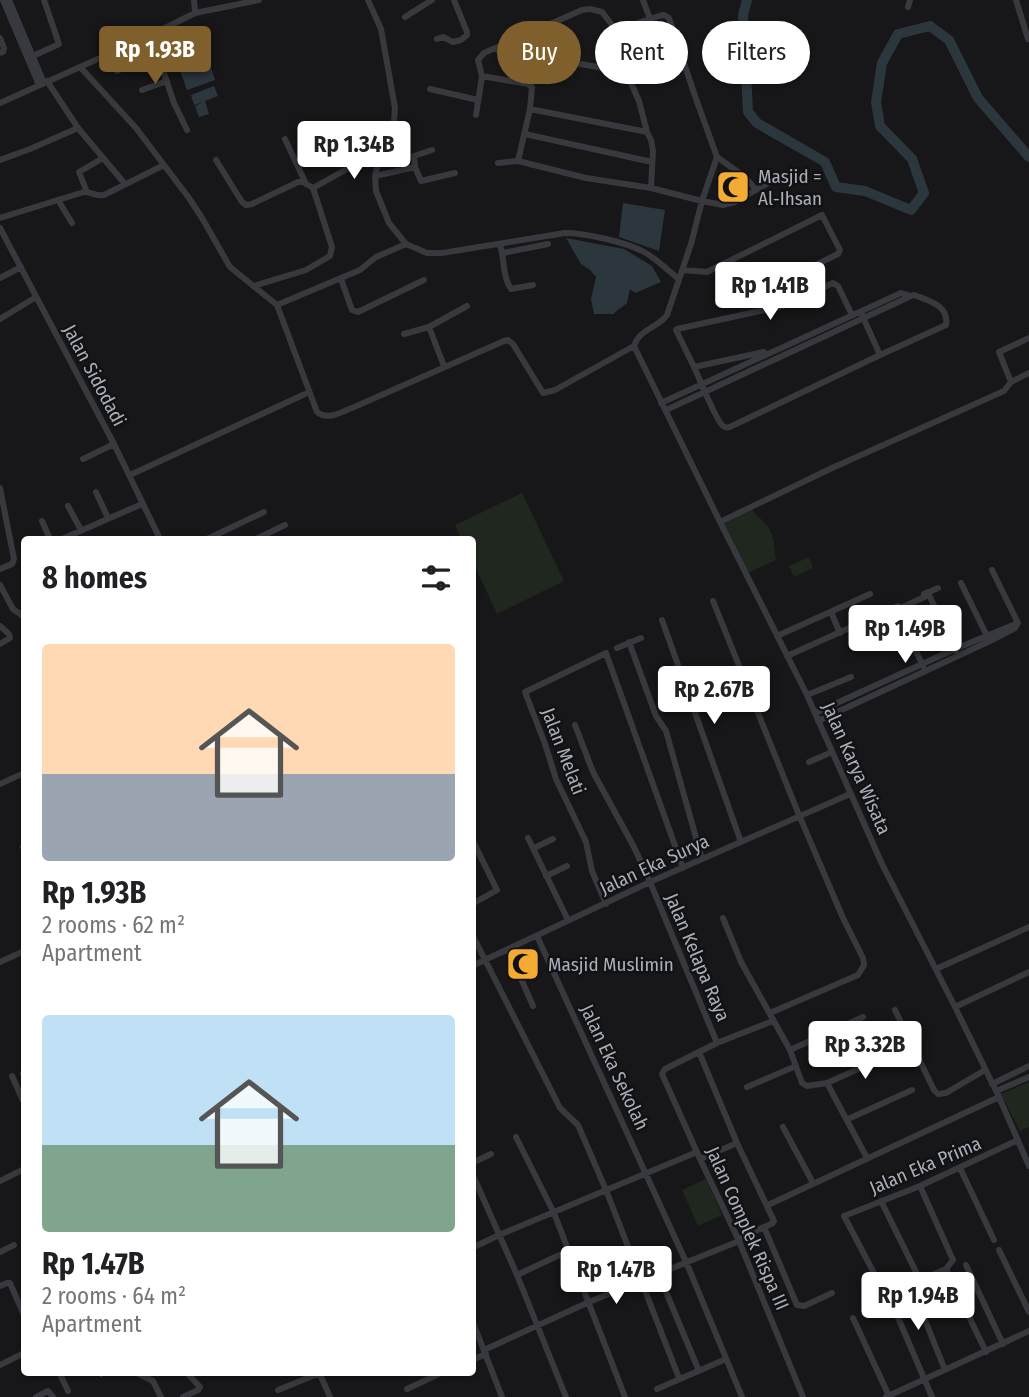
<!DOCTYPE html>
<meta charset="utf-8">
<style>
body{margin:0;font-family:"Fira Sans Condensed",sans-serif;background:#f6f6f6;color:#202124;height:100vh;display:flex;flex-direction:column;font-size:26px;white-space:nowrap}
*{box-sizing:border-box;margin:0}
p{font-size:23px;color:#757577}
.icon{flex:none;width:38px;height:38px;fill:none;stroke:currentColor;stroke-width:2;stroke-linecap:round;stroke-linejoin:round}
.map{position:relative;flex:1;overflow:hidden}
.details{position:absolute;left:21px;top:536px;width:455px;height:840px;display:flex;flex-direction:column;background:#fff;border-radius:7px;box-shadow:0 2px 5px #0004}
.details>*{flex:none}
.top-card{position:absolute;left:497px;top:21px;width:427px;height:63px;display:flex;gap:14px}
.price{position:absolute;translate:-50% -60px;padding:0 16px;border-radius:7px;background:#fff;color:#222;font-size:23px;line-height:46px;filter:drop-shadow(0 2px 4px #0008)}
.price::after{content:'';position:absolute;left:50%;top:42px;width:21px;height:16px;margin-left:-10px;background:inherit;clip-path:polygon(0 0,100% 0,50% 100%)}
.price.current{background:#7f5f2b;color:#fff}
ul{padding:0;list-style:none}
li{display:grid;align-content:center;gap:14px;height:371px;padding:0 21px}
li span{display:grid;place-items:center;height:217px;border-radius:7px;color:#555}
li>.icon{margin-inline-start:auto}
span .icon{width:126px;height:126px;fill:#fffc;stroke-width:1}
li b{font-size:30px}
h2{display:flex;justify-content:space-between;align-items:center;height:84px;padding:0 21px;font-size:30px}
.chip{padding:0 24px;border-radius:32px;background:#fff;box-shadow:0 2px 5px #0004;font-size:24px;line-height:63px}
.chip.current{background:#7f5f2b;color:#fff}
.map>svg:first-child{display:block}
</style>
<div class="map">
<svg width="1029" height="1397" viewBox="0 0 1029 1397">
<rect width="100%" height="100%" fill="#171719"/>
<!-- green -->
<path fill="#1f271f" d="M 522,493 L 564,581 L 497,614 L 473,562 L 472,539 L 461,539 L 455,525 Z
M 752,510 C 773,531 773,531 776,560 L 748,573 L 724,524 Z
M 809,557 L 813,568 L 794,577 L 789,566 Z
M 1029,1082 L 1029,1127 L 1020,1131 L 1001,1094 Z
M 706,1179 L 722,1215 L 698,1226 L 682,1190 Z"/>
<!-- water -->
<path fill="#2c363d" d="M 200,35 L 215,80 L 187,90 L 171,45 Z
M 214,86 L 218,96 L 205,101 L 209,114 L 199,117 L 195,106 L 203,102 L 194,105 L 191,95 Z
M 623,203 L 665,210 L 659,251 L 619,237 Z
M 566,238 L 624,249 L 652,266 L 661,282 L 635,293 L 630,289 L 627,303 L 613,314 L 594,314 L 591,299 L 596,277 L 590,270 L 581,264 Z"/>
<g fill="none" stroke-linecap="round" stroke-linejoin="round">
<!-- river -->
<path stroke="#2c363d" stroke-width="10" d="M 747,0 L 743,15 L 748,112 L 757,123 L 825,162 L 836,187 L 865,191 L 911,210 L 924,193 L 912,159 L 880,126 L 876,102 L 882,63 L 898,34 L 930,26 L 949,40 L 978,98 L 1029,157"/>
<!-- minor -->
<path stroke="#38393e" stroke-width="6" d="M 3,0 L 39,85
M 9,0 L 44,83
M 194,0 L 195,13
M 368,0 L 381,29 L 395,108 L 394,122 L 392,130 L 381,150 L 375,176 L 376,191 L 389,223 L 406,244 L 427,253 L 442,253 L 565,233 C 585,233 626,242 644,252 C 657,259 667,270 679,279
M 643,0 L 650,19
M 1016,0 L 1028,39
M 908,7 L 910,0
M 405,17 L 432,0
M 616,30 L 659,16 L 664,15 L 669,18 L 695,96 L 717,157 L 702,201 L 691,244 L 667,315 C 658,328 639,329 634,346 L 720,522 L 807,695 L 882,864 L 955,1007 L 999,1097 L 1029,1166
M 151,35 L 174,103 L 187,130
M 0,38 L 4,48 L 3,52 L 0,53
M 437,39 L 443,37 L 453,42 L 461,40 L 467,35 L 467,32 L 454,0
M 495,49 L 626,72
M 33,56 L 59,44 L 44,0
M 81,68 L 136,128 L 189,198 L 202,218 L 230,267 L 277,305 L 317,412 C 328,421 340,412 352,408 L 504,341 L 508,340 L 513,344 L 543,393 L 555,390 L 634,346
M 117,71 L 156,52
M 482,76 L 528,84 L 532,87 L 530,109 L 518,161
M 47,81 L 78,128 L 125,184
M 430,89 L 478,100
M 142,90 L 167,81
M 0,103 L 151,35 L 195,13 L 259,0
M 530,109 L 647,132
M 476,115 L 482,76 L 478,60 L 484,53 L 582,10 L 590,9 L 602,12 L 616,30 L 626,72 L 639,101 L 647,132 L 651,140 L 653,151 L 651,188
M 525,134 L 652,162
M 285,139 L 306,184
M 717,157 L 745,177 L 756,190
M 0,160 L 30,149 L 78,128
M 216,160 L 242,202 L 246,205 L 252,204 L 298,182 L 303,182 L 313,188 L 332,247 L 330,256 L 306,270 L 254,286
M 498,163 L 518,161 L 586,178 L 651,188 L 702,201 L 723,205 L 735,202 L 782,175
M 415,167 L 414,156 L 432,150
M 375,176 L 415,167 L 421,181 L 455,173
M 313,188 L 381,150
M 87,192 L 79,172 L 103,158
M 58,200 L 72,223
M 0,218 L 84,192 C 91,191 96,197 104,195 L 164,165
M 0,228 L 114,444 L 160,539
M 500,245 C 505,259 502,276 511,289 L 533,285
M 503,253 L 548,244
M 683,270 L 707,272 L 822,215 L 840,250 L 838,254 L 743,300 L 739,297 L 724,264
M 0,278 L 21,267
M 341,279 L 352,310 L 358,312 L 424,280
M 277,305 L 360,270 L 376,257 L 406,244
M 862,315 L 880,355
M 0,319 L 36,297
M 429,327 L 444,366
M 404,334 L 429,327 L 467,306
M 764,352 L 694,367 C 699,377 716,421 723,426 C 728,429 729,427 734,425 L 880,355 L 946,325 C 949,305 929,301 914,295 L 911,296
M 694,367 L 676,330 L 677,329 L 783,306 L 833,283 L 838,286 L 852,315
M 1011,382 L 999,352 L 1029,338
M 661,403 L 901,293 L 911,296 L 666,410
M 83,459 L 114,444
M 130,475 L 305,394
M 0,488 L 14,559 L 12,564 L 0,569
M 96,492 L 108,518
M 68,506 L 81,530
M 42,521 L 50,539
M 720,522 L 832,468 L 1004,391 L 1011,382 L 1029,373
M 62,539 L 142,504
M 207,539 L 264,512
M 256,539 L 285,525
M 992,570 L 1018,623
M 961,583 L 988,638
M 0,585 L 13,609 L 24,617
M 924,594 L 938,588
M 713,601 L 799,815 L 843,918 L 863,958 L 864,965 L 858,975 L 770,1013
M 831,612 L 840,633
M 662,620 L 741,842
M 0,626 L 9,634 L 10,638 L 0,644
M 777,636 L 870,594
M 629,642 L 656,716 L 666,731 L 702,859
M 617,648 L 641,638
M 787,656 L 898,606
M 923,666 L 896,610 L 929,595 L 956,651
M 807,695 L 851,677
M 815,713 L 955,649 L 1018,623
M 818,721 L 990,641 L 1015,628 L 1018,623
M 575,725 L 593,772 L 634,847 L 650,882 L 717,1043
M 809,762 L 832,752
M 0,784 L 24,773
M 528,838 L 568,920
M 472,839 L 497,890 L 472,904
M 23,847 L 24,847
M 534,848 L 553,839
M 546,876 L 567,866
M 606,904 L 592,871 L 586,842 L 556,779 L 545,744 L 525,692 L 606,653 L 683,868
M 723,918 L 741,962 L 790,1050 L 802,1083 L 807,1086 L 827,1083 L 867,1158
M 472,934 L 560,1108 L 578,1125 L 606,1190 L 679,1378
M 537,936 L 687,1264 L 742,1397
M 508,949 L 533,1006
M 0,962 L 24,951
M 472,966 L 650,882 L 850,794
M 936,969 L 1029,927
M 955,1007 L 1029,972
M 895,1010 L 934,1090 L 938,1094 L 946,1093 L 985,1070
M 773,1021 L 717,1043 L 665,1069 L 662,1074 L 700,1159 L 739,1241 L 803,1397
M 790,1050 L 863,1017
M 699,1052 L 737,1143 L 774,1221 L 773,1223 L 738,1239
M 23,1073 L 24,1076
M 12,1076 L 24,1103
M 827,1083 L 892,1054
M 992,1084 L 1029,1066
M 747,1087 L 796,1066
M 996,1091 L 1029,1077
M 848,1119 L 912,1090
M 783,1127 L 813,1183
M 516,1137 L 554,1213 L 625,1397
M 700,1159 L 737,1143
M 472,1163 L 491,1154
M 960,1168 L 994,1240
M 472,1173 L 517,1275 L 566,1397
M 0,1181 L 24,1169
M 920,1186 L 953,1260 L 946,1269 L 888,1294 L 885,1294 L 844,1216 L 920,1186 L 1018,1140
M 881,1201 L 920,1280
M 768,1205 L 999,1097
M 764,1227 L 797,1305 L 804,1306 L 832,1293
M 472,1248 L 499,1235 L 697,1152
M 999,1250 L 1029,1312
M 0,1252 L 14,1245
M 966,1265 L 1003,1344
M 946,1269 L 986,1352
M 517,1275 L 570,1250
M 659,1275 L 699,1371
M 0,1286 L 7,1283 L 10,1283 L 24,1315
M 888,1294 L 932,1397
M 917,1300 L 945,1370
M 853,1318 L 889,1396
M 472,1320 L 502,1397
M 484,1350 L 589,1302 L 739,1241
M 472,1360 L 486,1354
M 0,1365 L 24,1353
M 59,1372 L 68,1391
M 100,1372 L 101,1374
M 135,1372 L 153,1381 L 161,1397
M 319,1372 L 330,1397
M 407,1389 L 443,1372
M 657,1389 L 726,1359
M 278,1390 L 320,1373
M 36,1397 L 48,1391 L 53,1397
M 183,1397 L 198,1390 L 200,1387 L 186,1372
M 886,1397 L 1029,1331"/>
</g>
<!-- icons -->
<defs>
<symbol id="mosque-square" viewBox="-11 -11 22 22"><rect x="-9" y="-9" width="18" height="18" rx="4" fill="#f4ab34" stroke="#121214"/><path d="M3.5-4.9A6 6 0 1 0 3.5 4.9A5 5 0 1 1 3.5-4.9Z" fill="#111"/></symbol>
</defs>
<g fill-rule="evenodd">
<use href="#mosque-square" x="714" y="168" width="38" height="38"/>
<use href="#mosque-square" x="504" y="945" width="38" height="38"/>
</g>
<g text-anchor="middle" stroke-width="5" stroke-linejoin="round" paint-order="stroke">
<!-- poi labels -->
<g font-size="19" fill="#a9aeb9" stroke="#121214" text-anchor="start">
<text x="758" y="183">Masjid =<tspan x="758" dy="22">Al-Ihsan</tspan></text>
<text x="548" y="971">Masjid Muslimin</text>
</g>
<!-- street labels -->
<g font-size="19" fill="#a9aeb9" stroke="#121214">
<text transform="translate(95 375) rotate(62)" y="7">Jalan Sidodadi</text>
<text transform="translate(564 751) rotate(69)" y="7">Jalan Melati</text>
<text transform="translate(857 768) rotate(66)" y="7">Jalan Karya Wisata</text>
<text transform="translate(654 864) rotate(-25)" y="7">Jalan Eka Surya</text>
<text transform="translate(698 957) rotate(67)" y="7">Jalan Kelapa Raya</text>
<text transform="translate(615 1067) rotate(65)" y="7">Jalan Eka Sekolah</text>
<text transform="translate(925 1165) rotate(-23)" y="7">Jalan Eka Prima</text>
<text transform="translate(748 1228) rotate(66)" y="7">Jalan Complek Rispa III</text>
</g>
</g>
</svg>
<b class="price current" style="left:155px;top:86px">Rp 1.93B</b>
<b class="price" style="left:354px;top:181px">Rp 1.34B</b>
<b class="price" style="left:770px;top:322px">Rp 1.41B</b>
<b class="price" style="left:905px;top:665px">Rp 1.49B</b>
<b class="price" style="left:714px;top:726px">Rp 2.67B</b>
<b class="price" style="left:865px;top:1081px">Rp 3.32B</b>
<b class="price" style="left:616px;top:1306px">Rp 1.47B</b>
<b class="price" style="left:918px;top:1332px">Rp 1.94B</b>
<div class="top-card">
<a class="chip current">Buy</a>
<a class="chip">Rent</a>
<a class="chip">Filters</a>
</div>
<section class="details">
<h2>8 homes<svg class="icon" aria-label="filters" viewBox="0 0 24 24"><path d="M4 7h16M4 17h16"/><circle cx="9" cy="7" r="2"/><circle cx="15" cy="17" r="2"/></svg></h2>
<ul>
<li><span style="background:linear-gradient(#ffd9b3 60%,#9aa5b1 0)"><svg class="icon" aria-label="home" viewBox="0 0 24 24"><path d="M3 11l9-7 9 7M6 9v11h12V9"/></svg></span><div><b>Rp 1.93B</b><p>2 rooms · 62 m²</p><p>Apartment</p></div></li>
<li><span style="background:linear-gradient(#bfe0f5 60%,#7fa58c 0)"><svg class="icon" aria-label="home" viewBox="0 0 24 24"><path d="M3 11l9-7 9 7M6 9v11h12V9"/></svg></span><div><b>Rp 1.47B</b><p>2 rooms · 64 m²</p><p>Apartment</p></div></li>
</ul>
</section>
</div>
